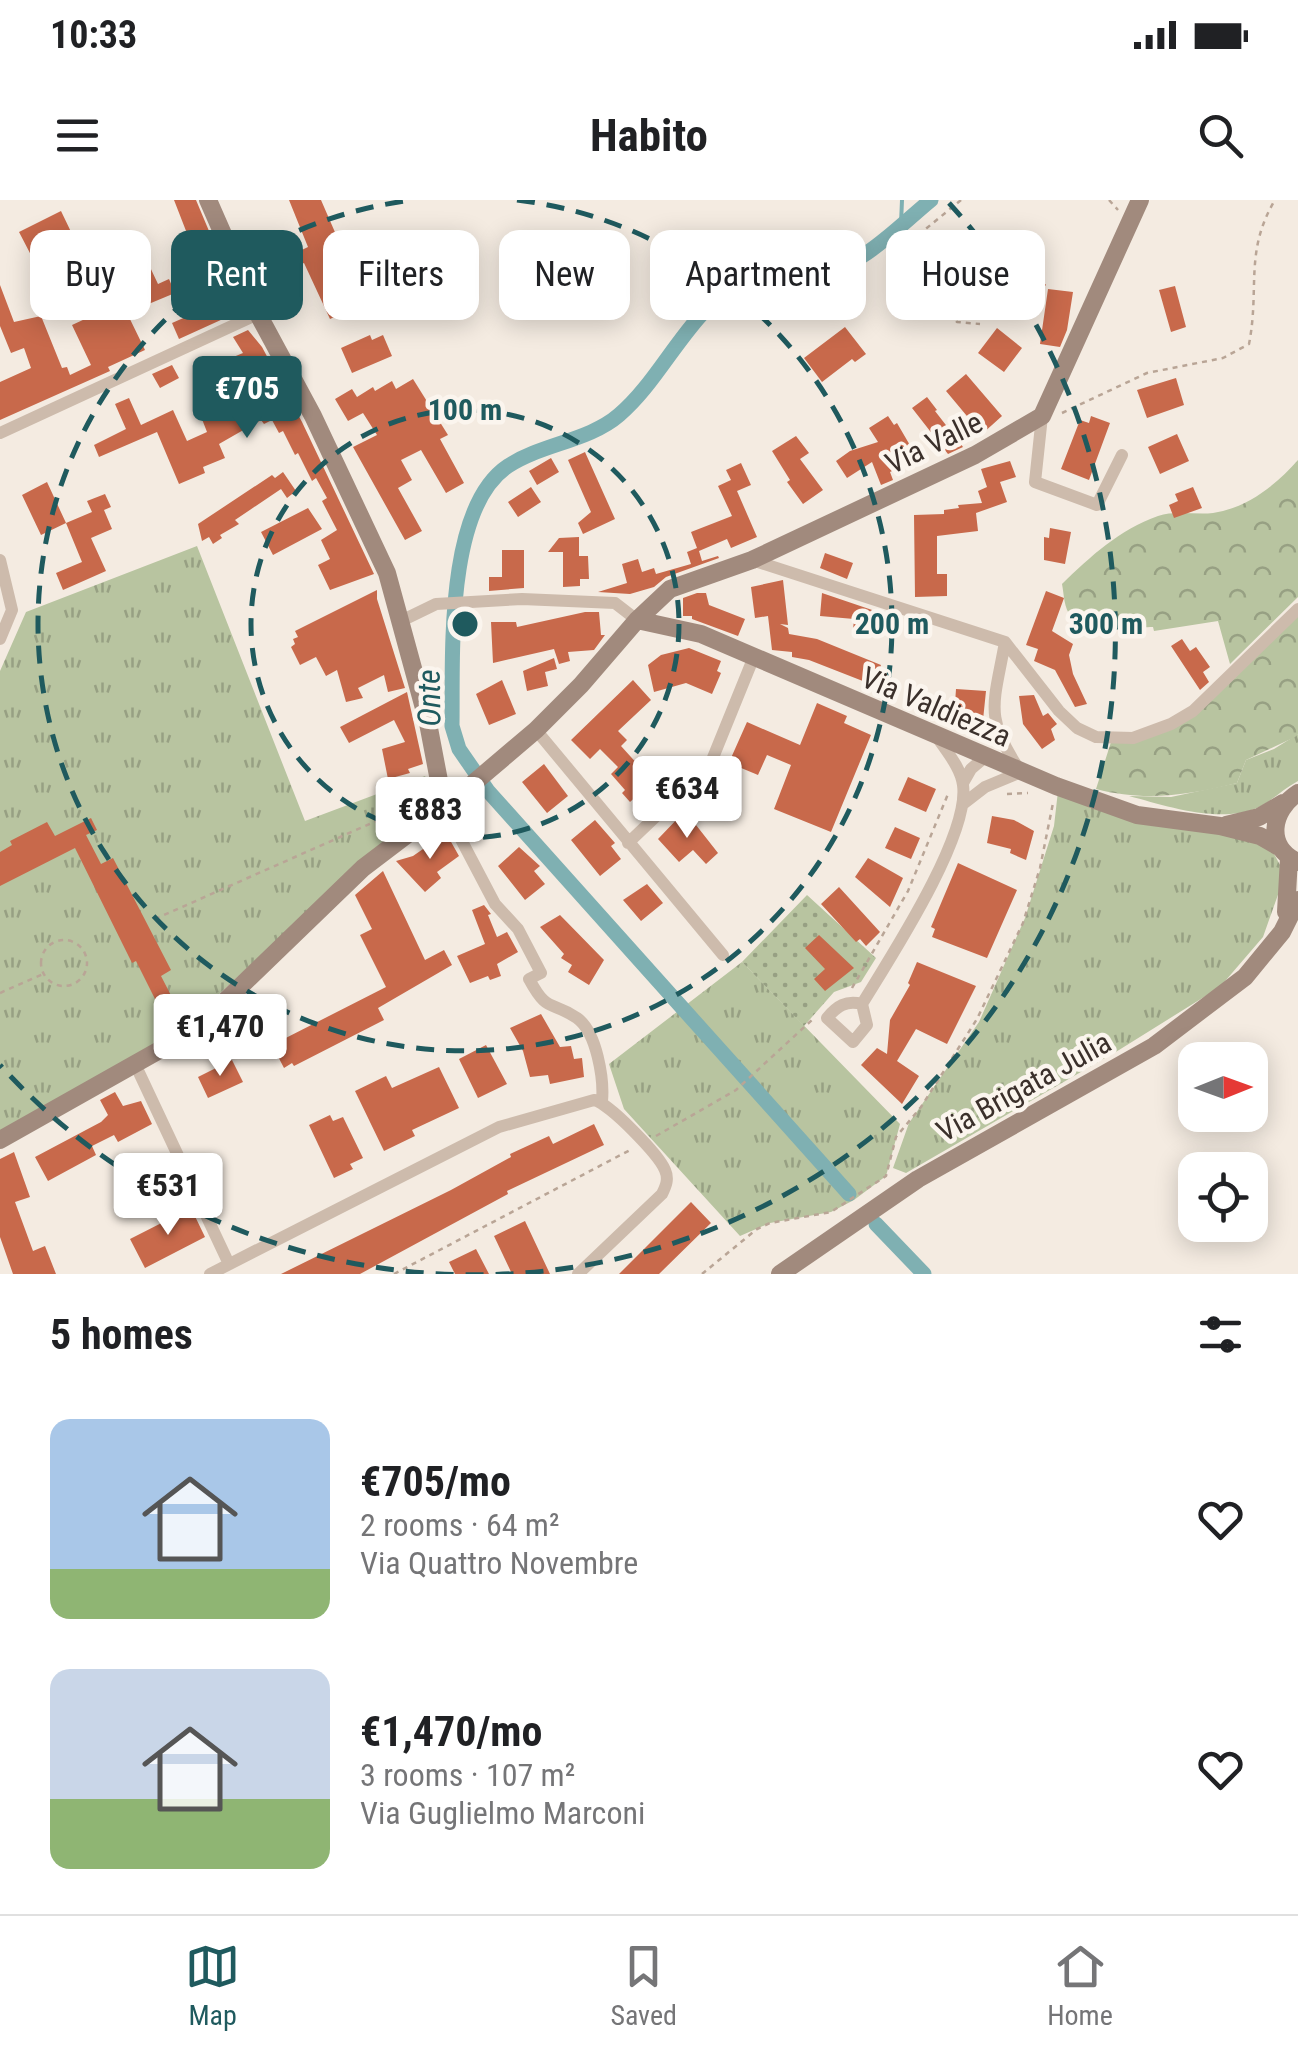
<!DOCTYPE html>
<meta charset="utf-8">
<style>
body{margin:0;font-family:"Roboto Condensed",sans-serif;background:#f2f2f2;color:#202124;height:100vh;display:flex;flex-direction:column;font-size:38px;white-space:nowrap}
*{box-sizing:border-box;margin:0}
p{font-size:32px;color:#757577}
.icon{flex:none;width:55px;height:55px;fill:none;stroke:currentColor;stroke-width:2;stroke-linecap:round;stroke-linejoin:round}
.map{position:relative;height:1074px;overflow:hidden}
.sheet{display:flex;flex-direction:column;background:#fff;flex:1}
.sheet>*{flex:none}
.hud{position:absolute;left:30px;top:30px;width:1240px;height:90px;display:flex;gap:20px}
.needle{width:65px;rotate:89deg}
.buttons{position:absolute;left:1178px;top:842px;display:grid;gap:20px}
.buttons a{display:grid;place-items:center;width:90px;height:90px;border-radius:20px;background:#fff;box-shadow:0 5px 25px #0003;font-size:50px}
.price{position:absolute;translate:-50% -85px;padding:0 22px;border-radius:10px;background:#fff;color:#222;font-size:32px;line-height:65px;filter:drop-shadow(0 2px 5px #0008)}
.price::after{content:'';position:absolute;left:50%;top:60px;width:30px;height:22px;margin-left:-15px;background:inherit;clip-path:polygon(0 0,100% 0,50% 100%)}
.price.on{background:#1f5a5e;color:#fff}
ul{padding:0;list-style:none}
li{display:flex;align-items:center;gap:30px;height:250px;padding:0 50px}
li span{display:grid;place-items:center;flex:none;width:280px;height:200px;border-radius:20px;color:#555}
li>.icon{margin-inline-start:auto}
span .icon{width:120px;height:120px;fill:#fffc;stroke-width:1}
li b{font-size:42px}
h2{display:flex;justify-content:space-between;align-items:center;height:120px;padding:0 50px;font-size:42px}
.tag{padding:0 35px;border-radius:20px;background:#fff;box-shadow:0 5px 25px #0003;font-size:35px;line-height:90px}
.tag.on{background:#1f5a5e;color:#fff}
.status{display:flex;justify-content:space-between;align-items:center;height:70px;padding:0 50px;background:#fff;direction:ltr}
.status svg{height:28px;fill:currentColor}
header{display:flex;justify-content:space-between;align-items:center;height:130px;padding:0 50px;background:#fff;font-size:45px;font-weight:700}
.tabs{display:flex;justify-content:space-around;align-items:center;height:140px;border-top:2px solid #e0e0e0;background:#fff;font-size:28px;color:#757577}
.tabs a{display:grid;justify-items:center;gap:5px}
.tabs .on{color:#1f5a5e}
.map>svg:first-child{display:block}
</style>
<div class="status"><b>10:33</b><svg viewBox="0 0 49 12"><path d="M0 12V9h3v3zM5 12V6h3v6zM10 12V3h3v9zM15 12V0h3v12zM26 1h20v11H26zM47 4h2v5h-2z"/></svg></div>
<header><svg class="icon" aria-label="menu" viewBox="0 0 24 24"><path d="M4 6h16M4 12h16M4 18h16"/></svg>Habito<svg class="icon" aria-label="search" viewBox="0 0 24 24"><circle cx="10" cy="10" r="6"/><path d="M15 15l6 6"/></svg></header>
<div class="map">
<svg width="1298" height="1074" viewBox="0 0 1298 1074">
<defs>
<pattern id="grass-tufts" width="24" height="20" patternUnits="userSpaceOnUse" patternTransform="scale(2.5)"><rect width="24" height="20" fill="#b8c4a0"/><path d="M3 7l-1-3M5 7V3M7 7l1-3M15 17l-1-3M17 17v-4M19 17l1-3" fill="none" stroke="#97a083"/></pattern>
<pattern id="forest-crowns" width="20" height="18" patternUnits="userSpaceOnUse" patternTransform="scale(2.5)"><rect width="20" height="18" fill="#b8c4a0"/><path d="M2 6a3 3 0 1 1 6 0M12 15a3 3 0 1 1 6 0" fill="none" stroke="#97a083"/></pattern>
<pattern id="garden-dots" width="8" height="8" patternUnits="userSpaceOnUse" patternTransform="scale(2.5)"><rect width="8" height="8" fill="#b8c4a0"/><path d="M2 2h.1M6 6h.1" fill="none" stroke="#97a083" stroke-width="1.8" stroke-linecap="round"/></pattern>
</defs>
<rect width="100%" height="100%" fill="#f4ebe1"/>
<!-- grass -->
<path fill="url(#grass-tufts)" d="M 197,346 L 305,621 L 425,576 L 437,600 L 362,661 L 203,809 L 163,839 L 0,932 L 0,471 L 26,412 Z
M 1298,534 L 1298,581 C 1283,589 1272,601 1257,608 C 1218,624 1167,606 1129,596 L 1171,597 L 1237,583 L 1246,560 L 1274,549 Z
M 1058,591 L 1244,631 L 1273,652 L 1280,665 L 1280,689 L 1263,737 L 1220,787 L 1119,850 L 906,973 L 893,968 L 909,923 L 979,822 L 1025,718 L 1054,626 Z
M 742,762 L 900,924 L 886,976 L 854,1000 L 831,1012 L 770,1023 L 740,1036 L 624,909 L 609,864 Z"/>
<!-- forest -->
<path fill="url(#forest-crowns)" d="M 1298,260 L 1298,397 L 1230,464 L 1218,421 L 1154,431 L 1153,427 C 1136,428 1082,427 1071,416 C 1064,409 1064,394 1062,384 C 1091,356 1119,330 1158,316 C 1175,310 1195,315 1213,313 C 1247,308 1276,285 1298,260 Z
M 1298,412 L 1298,534 L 1295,537 L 1246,560 L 1237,583 C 1189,595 1145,602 1096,589 L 1112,539 L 1178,523 Z"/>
<!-- garden -->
<path fill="url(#garden-dots)" d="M 807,695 L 876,758 L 861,782 L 834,792 L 804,826 L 742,762 Z"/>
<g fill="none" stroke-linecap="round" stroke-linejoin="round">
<!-- stream -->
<path stroke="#7fb0b2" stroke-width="4" d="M 901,24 L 902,0"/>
<!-- canal -->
<path stroke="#7fb0b2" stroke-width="15" d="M 849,994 L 488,591 L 459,549 L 452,526 C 453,457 445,308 508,266 C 541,244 589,241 619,215 C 664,177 689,108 743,82 C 772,68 788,78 817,74 C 861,68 898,27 931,0
M 876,1024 L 924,1074"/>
</g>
<!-- building -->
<path fill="#c8694b" d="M 174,0 L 196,0 L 235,93 L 234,101 L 229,103 L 234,114 L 179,139 L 172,123 L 197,112 L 194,101 L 217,95 L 201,59 L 199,56 L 191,59 L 182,39 L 188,36 Z
M 289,0 L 321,0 L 344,53 L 358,46 L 387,109 L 376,114 L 370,101 L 330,119 L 304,63 L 286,71 L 281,60 L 308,47 Z
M 61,11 L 73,36 L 32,57 L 19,32 Z
M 123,43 L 128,54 L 141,48 L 158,84 L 169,79 L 175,93 L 127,113 L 145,150 L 108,167 L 110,171 L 0,220 L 0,182 L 31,168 L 24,148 L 11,153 L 0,126 L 0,85 L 14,122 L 41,116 L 62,168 L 67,167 L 70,175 L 91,165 L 72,125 L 113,106 L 107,93 L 138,81 L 129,60 L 56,92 L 48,75 Z
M 1031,67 L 1046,85 L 1021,106 L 1013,97 L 1021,90 L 1014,81 Z
M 1175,86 L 1186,127 L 1171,132 L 1159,90 Z
M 1048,89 L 1073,92 L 1067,130 L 1060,147 L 1040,144 Z
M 845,127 L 866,154 L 855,162 L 852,159 L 822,182 L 804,158 Z
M 997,128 L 1022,148 L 1004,172 L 978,153 Z
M 248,130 L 262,147 L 302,222 L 374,374 L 330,390 L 318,365 L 330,359 L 321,340 L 337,330 L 322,301 L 327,298 L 316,278 L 312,281 L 298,253 L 295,255 L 283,231 L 279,233 L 272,220 L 264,224 L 261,220 L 219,244 L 225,258 L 203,267 L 205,273 L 179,284 L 157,232 L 99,257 L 94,245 L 126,229 L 115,204 L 129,198 L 141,225 L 173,210 L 187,241 L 207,232 L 200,214 L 204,212 L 193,186 L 207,180 L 202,170 L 243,153 L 233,137 Z
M 370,135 L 372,140 L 383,135 L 392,156 L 352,173 L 341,148 Z
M 172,165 L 179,178 L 160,188 L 152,174 Z
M 966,174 L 1002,216 L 982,234 L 946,191 Z
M 1176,178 L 1184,205 L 1147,218 L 1137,190 Z
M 413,179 L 448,235 L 440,239 L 464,283 L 446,293 L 421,250 L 401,260 L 412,280 L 398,288 L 422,331 L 405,340 L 353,247 L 377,235 L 363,213 L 348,221 L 335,199 L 352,189 L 357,197 L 373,187 L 375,191 L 392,181 L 396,189 Z
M 927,197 L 937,210 L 935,211 L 963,247 L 948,254 L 912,208 Z
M 888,216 L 894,225 L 897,223 L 918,259 L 890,272 L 893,280 L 881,285 L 872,262 L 847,278 L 836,261 L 850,251 L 878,242 L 869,228 Z
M 1091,216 L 1110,223 L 1089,280 L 1061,269 L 1080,220 L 1089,223 Z
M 1177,234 L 1189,261 L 1160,274 L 1148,247 Z
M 796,236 L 809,253 L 800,259 L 823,290 L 803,304 L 787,282 L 790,280 L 772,251 Z
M 585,252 L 615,319 L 583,334 L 578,323 L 591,312 L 568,260 Z
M 551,258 L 559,272 L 537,285 L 529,271 Z
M 1010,261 L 1016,277 L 1000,282 L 1007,302 L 976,313 L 978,331 L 937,336 L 937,374 L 947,374 L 947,396 L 915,397 L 914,315 L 944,314 L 944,310 L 959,308 L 958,305 L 982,303 L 978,291 L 987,287 L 981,269 Z
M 741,263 L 751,285 L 737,291 L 757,337 L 731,348 L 727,339 L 699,351 L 702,361 L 718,356 L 719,358 L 666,377 L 654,387 L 630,394 L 598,392 L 627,383 L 622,364 L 638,359 L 642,372 L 654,368 L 656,374 L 691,364 L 687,352 L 697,348 L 691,332 L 732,316 L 718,286 L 731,280 L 726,270 Z
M 283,272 L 296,291 L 287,298 L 281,289 L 235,320 L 239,324 L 220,335 L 222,338 L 213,344 L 209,337 L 202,341 L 198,324 L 272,275 L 275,278 Z
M 47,282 L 66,323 L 41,335 L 22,295 Z
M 531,287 L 541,302 L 518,317 L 508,302 Z
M 1193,287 L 1202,308 L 1174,318 L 1169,305 L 1178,301 L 1175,294 Z
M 105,294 L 111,307 L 104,310 L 112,329 L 91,338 L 106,371 L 63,390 L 56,373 L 82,362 L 66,323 L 92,312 L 87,301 Z
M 308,308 L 322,329 L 273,355 L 261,332 Z
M 1050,328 L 1071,332 L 1065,364 L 1044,360 L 1044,337 L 1049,338 Z
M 579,337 L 579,356 L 588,356 L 589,379 L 580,379 L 580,386 L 563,387 L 563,352 L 548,352 L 559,338 Z
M 502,350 L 524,350 L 524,388 L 489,391 L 489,377 L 502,377 Z
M 825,353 L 853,363 L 847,379 L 820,368 Z
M 783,380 L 788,425 L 780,424 L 788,428 L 789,434 L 817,439 L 881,465 L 873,485 L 809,460 L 792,457 L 792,452 L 772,450 L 768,416 L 755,418 L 751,387 Z
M 377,390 L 377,399 L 405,488 L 388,492 L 384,475 L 358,488 L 363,498 L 346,502 L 337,470 L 326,476 L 316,457 L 300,465 L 291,447 L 295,444 L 293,439 L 298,437 L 295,431 Z
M 1046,391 L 1064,398 L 1052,431 L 1073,444 L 1069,455 L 1073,474 L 1087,504 L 1075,507 L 1055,470 L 1034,461 L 1038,449 L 1026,445 Z
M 697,393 L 706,393 L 709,405 L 745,419 L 738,436 L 692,419 L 692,416 L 683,416 L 683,398 Z
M 822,393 L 878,412 L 877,432 L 853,430 L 854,419 L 820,416 Z
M 585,412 L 599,412 L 601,435 L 605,435 L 594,450 L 568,452 L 570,461 L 559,464 L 554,449 L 493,463 L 491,422 L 516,422 L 517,427 Z
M 1182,439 L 1190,451 L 1196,447 L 1210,467 L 1203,472 L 1209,482 L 1200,490 L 1171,446 Z
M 689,448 L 721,461 L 717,471 L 721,473 L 712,494 L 686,483 L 654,492 L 648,465 L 661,455 Z
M 554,458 L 557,469 L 545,472 L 548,486 L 527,491 L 523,471 Z
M 502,480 L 516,514 L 489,525 L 476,494 Z
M 633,480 L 651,500 L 618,531 L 627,540 L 621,546 L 650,578 L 636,590 L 639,594 L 630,602 L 622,593 L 625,590 L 611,574 L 618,567 L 600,549 L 590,559 L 571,540 Z
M 956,489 L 986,491 L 983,520 L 954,518 Z
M 407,492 L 423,564 L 408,569 L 410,573 L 388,579 L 382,549 L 405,542 L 394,520 L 349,543 L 340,527 Z
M 1034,495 L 1043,516 L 1048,513 L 1057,524 L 1051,529 L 1055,540 L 1042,549 L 1023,524 L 1019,496 Z
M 817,503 L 847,516 L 844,523 L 871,535 L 831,632 L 774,609 L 791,565 L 767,555 L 758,575 L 734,565 L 736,560 L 731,558 L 747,522 L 800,545 Z
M 544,564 L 568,596 L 547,613 L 522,582 Z
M 908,577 L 936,589 L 926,612 L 898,600 Z
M 681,615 L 693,628 L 696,625 L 718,653 L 706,664 L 693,650 L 679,662 L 658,639 Z
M 992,616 L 1014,620 L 1034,631 L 1026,660 L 1010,653 L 1011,649 L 987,643 Z
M 91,618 L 97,630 L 86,635 L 101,664 L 113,658 L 171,770 L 161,776 L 179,811 L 165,819 L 136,761 L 132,763 L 75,648 L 0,686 L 0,652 L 12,645 L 10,641 L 47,622 L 55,636 Z
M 595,620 L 615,643 L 611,646 L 621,659 L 600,676 L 571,640 Z
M 895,627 L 920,638 L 911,659 L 885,648 Z
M 446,633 L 459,656 L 437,672 L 441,678 L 425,692 L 396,661 L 413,656 Z
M 519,647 L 540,666 L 534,671 L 545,684 L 525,700 L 498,666 Z
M 868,658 L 903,678 L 890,707 L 855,677 Z
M 958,663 L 1017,690 L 987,758 L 932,737 L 935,729 L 931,727 Z
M 383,671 L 425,760 L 444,750 L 452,765 L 378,808 L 384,820 L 294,866 L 292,863 L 284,868 L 272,845 L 386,787 L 360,735 L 372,729 L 355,695 Z
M 647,684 L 663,703 L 641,721 L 623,700 Z
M 839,687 L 880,732 L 866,746 L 860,739 L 856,742 L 821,704 Z
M 484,705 L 491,714 L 488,715 L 497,737 L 507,732 L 518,752 L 497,764 L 501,776 L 490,780 L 488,776 L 470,783 L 457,756 L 485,744 L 472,710 Z
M 560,715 L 604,760 L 589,785 L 568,772 L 572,765 L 561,758 L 564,754 L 540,727 Z
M 819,735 L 854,768 L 825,791 L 814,779 L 825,769 L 805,748 Z
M 917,762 L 976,786 L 947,844 L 916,829 L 897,861 L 919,876 L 902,904 L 861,865 L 877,848 L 887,854 L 890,820 L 910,785 L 908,783 Z
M 541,814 L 560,847 L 571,846 L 574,859 L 582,858 L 584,877 L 550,884 L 548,875 L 530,877 L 523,851 L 510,828 Z
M 486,845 L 507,884 L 478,898 L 459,859 Z
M 232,860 L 243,882 L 208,898 L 198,877 Z
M 439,867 L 459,908 L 412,930 L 415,936 L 384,951 L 355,891 L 386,876 L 392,888 Z
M 115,892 L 123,906 L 141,901 L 152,924 L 118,942 L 114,935 L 92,946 L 96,955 L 48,981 L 35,957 L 101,922 L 108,915 L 100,900 Z
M 330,915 L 333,921 L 343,917 L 363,958 L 350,964 L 353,969 L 334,978 L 309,925 Z
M 594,924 L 604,945 L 507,991 L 508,994 L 360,1074 L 281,1074 L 451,990 L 511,957 L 510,954 L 549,936 L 553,944 Z
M 14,952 L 30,997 L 15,1002 L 33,1051 L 45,1046 L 56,1074 L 13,1074 L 6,1054 L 0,1037 L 0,959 Z
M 691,1002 L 711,1023 L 659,1074 L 619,1074 Z
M 191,1008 L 205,1037 L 145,1068 L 130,1039 Z
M 525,1021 L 550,1074 L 512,1074 L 494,1036 Z
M 476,1049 L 489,1074 L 455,1074 L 449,1062 Z"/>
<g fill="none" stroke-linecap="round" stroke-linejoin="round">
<!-- path -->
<path stroke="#b9a596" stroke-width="2.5" stroke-dasharray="5 5" stroke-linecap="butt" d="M 961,0 L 911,41 L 909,55 L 957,122 L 980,124
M 1109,0 L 1118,10
M 1062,213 L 1147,173 L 1223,158 L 1249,144 C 1260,88 1244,52 1275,0
M 1007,594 L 1028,593
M 155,719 L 426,599
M41 763a23 23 0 1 1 46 0a23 23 0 1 1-46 0Z
M 852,788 L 908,691 L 948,594
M 0,793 L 43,774
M 656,936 L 736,890 L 813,819
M 394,1074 L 632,949
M 702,1074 L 757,1029 L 770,1023 L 831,1012 L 886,976 L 896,937 L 921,907 L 977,819 L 1023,723 L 1040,668 L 1053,603"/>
<!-- street -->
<path stroke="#cdbbac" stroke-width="12" d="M 1042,216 L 1035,282 L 1097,305 L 1122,255
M 0,233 L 258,114
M 0,360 L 12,410 L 0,439
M 752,360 L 1005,442 L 1059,511 L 1077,528 L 1096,537 L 1133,538 L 1171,524 L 1193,511 L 1298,409
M 401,421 L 436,404 L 522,399 L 615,403 L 637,420
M 536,530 L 723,755
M 963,583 L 971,569 L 985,557
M 963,604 L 985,587 L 1021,572 C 983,517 994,504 1005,442
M 444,607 L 495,704 L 518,729 L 541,773 L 529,779 C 548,814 550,800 577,818 C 597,832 604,880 602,901
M 628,643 L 710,565 L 753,459
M 862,804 L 867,825 L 853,842 L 827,818 C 837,806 846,800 862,804 C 890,758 970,636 963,585 C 961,568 947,552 937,537
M 135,864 L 229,1064
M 210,1074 L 499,927 L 594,900 C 609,903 659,955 665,970 C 669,979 666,986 662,994 L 578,1074"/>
<!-- secondary -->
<path stroke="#a18a7d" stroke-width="18" d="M 208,0 L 258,114 L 313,216 L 387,373 L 428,523 L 444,607
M 637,420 L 701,434 L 1056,586 L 1137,615 L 1220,626 L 1260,636 L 1279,647
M 1298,593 C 1271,610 1265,647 1298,662
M 1226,625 L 1259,617 L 1283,603
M 1286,712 L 1289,658
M 0,940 L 165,847 L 219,807 L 363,668 L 463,592 L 536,530 L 581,485 L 637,420 L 670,389 L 752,360 L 975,255 L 1042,216 L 1140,0
M 780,1074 L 918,979 L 1154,846 L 1245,777 L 1282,732 L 1298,700"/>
</g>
<!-- distance rings -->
<g fill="none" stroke="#1f5a5e" stroke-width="5" stroke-dasharray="18 12">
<circle cx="465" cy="424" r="214"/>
<path d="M517 0A427 427 0 1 1 413 0"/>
<path d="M949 3A641 641 0 0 1 0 865"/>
</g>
<g text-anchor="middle" stroke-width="9" stroke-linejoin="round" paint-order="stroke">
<!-- street labels -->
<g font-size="30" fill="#3b302b" stroke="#fbf5ee">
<text transform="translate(934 243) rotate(-26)" y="10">Via Valle</text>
<text transform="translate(936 507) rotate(23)" y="10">Via Valdiezza</text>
<text transform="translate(1024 887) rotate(-29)" y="10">Via Brigata Julia</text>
</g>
<!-- water labels -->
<g font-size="32" font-style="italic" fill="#1f5a5e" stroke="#fbf5ee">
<text transform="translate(429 498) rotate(-91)" y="11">Onte</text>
</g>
</g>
<circle cx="465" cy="424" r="15" fill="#1f5a5e" stroke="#fbf5ee" stroke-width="5"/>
<g font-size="30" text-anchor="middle" font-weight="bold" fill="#1f5a5e" stroke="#fbf5ee" stroke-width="9" stroke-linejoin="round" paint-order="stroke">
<text x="465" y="220">100 m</text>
<text x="892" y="434">200 m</text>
<text x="1106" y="434">300 m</text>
</g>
</svg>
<div class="buttons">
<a><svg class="needle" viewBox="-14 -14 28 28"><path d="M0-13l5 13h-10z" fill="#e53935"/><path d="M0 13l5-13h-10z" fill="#757577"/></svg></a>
<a><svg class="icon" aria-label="locate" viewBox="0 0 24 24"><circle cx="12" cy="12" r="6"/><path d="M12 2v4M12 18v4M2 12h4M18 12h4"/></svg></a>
</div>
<b class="price on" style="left:247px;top:241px">€705</b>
<b class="price" style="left:687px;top:641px">€634</b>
<b class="price" style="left:430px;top:662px">€883</b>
<b class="price" style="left:220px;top:879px">€1,470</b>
<b class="price" style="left:168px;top:1038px">€531</b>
<div class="hud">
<a class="tag">Buy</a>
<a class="tag on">Rent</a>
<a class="tag">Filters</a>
<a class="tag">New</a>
<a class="tag">Apartment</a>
<a class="tag">House</a>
</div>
</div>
<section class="sheet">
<h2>5 homes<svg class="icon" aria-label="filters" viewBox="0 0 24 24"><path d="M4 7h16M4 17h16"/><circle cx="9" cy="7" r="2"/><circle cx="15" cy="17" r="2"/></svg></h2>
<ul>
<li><span style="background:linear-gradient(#a9c7e8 75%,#8fb573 0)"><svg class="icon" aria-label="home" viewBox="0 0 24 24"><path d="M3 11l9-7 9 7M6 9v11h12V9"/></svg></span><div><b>€705/mo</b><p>2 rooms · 64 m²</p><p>Via Quattro Novembre</p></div><svg class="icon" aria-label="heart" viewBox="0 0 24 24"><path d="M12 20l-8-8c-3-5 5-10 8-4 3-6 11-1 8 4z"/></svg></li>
<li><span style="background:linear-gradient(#c9d6e8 65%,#8fb573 0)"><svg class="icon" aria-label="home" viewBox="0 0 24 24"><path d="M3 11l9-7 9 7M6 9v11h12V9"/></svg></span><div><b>€1,470/mo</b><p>3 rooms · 107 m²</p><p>Via Guglielmo Marconi</p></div><svg class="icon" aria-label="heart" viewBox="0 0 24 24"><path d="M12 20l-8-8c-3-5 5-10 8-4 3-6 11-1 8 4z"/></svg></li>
</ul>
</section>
<nav class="tabs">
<a class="on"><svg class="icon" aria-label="map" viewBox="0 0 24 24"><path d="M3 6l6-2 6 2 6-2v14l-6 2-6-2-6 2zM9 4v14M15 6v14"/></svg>Map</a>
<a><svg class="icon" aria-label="saved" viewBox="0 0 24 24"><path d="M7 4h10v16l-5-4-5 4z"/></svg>Saved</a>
<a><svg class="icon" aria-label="home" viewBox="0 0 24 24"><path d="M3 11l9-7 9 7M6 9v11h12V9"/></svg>Home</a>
</nav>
